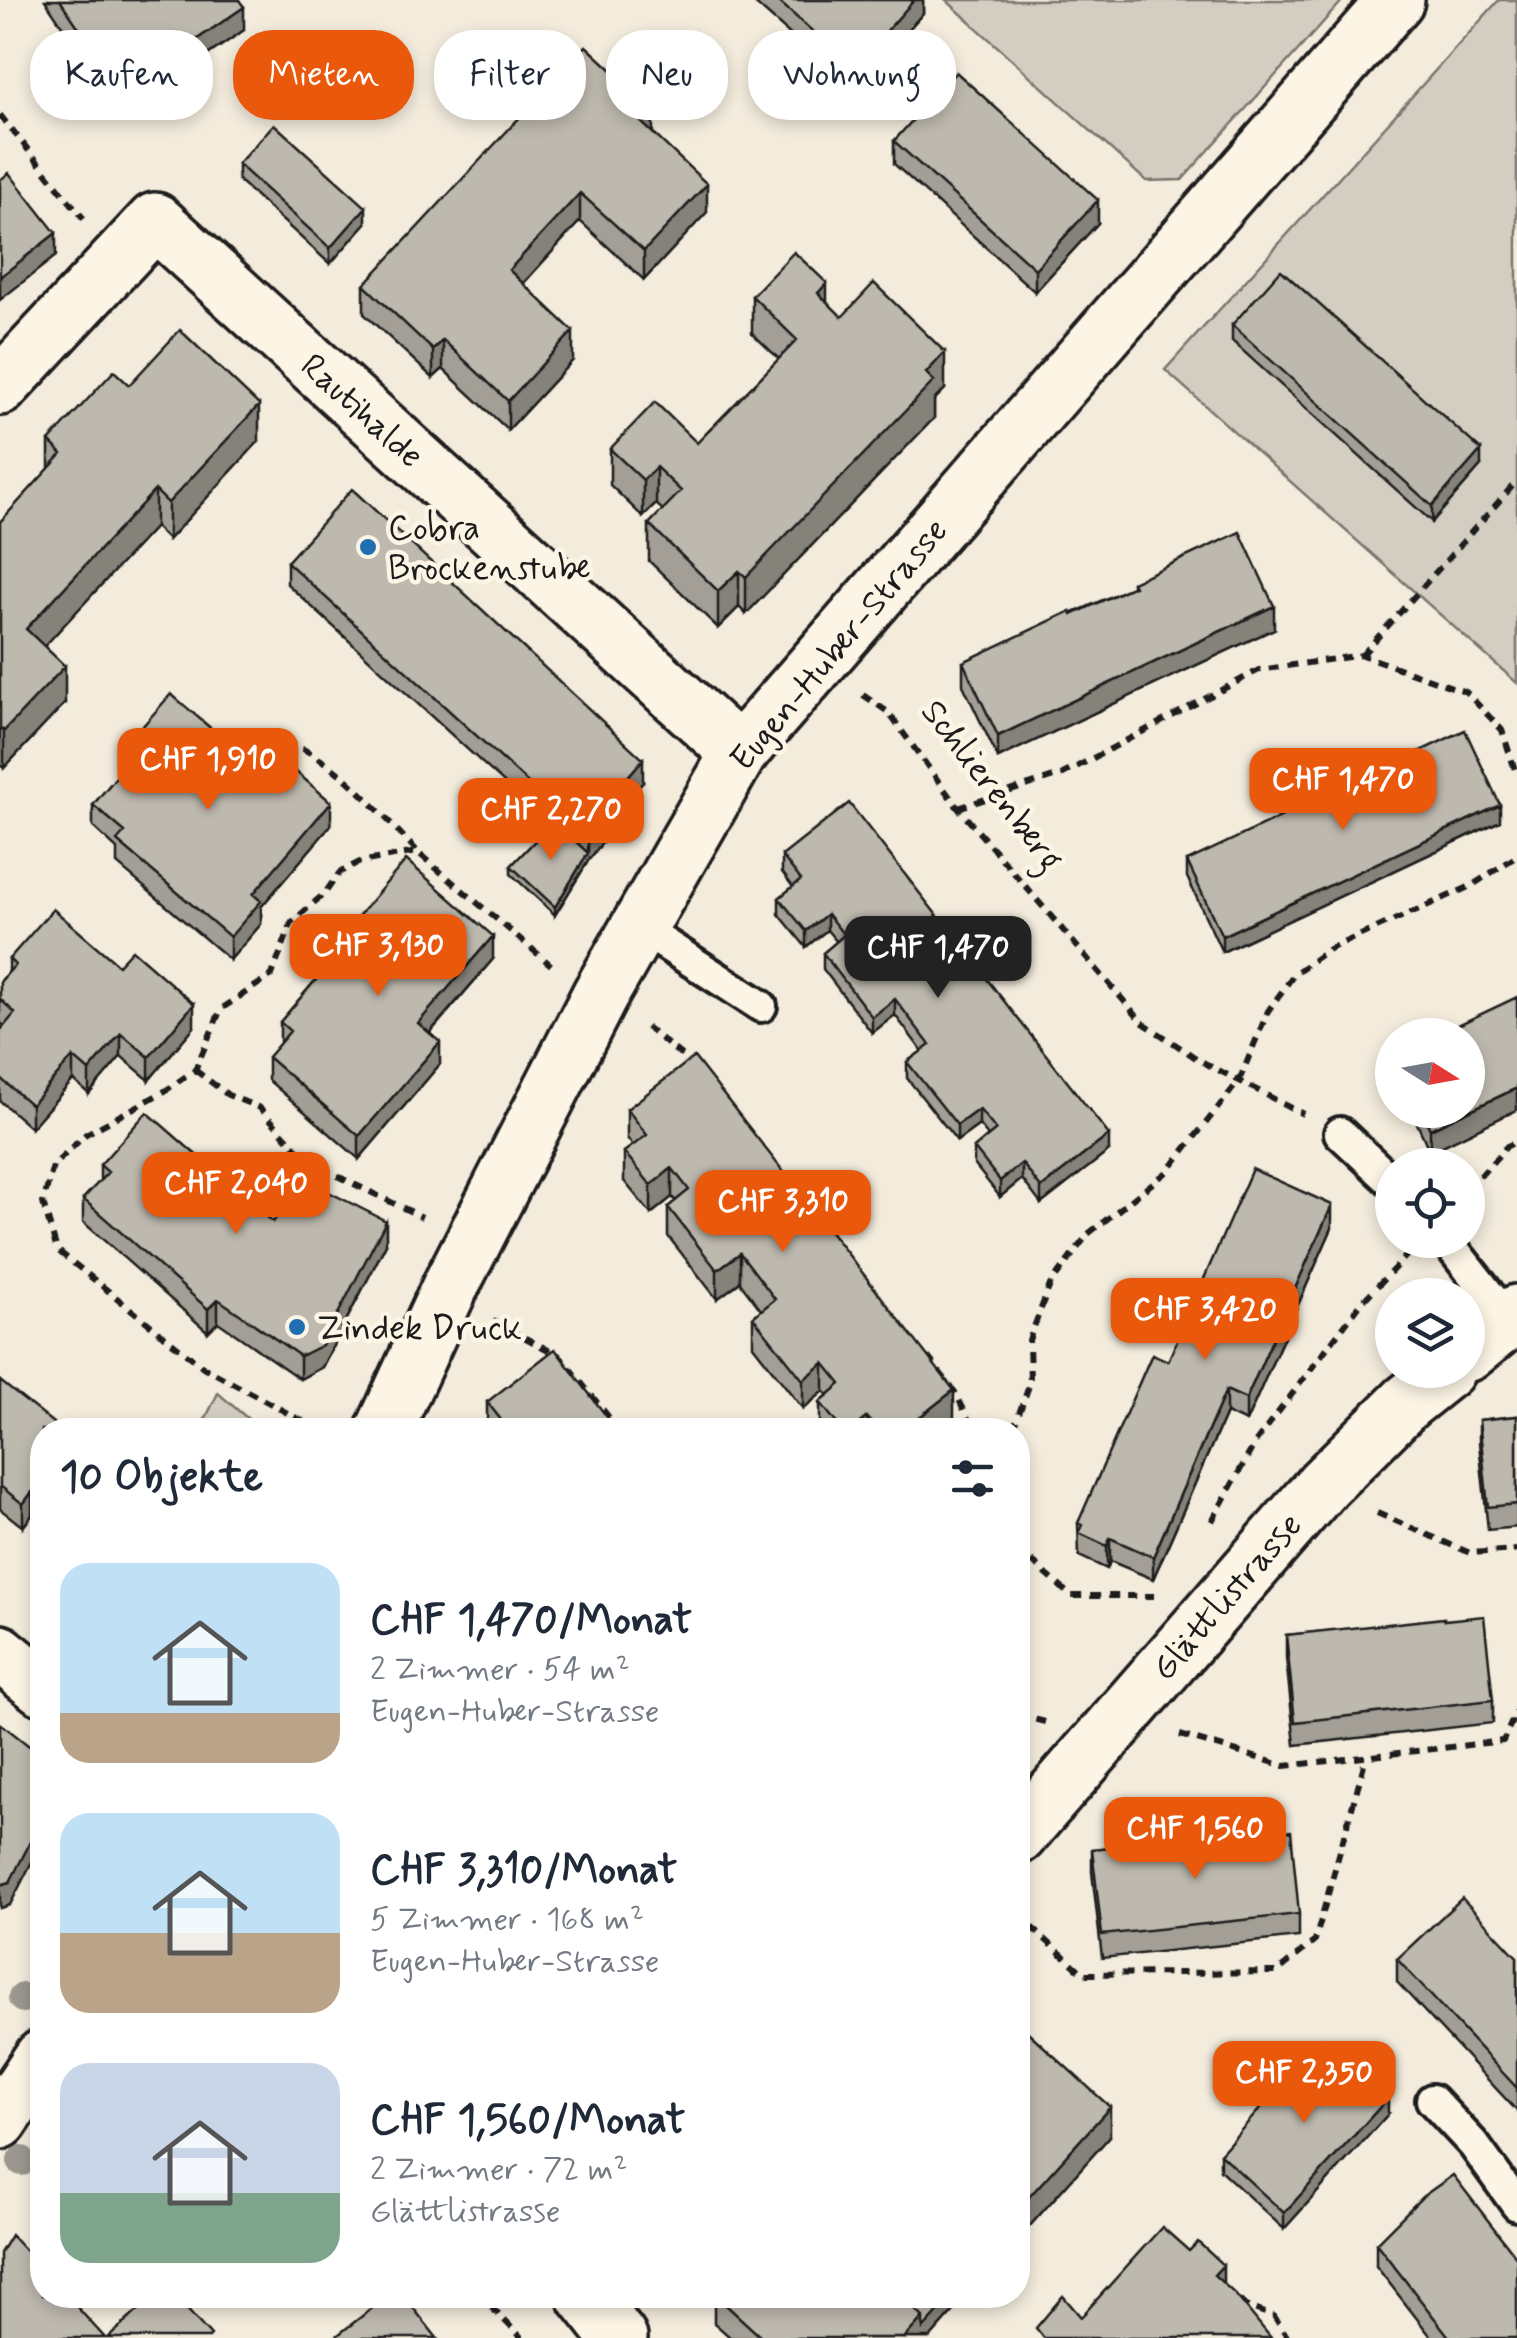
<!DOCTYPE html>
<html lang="de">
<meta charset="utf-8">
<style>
body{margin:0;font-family:Mynerve,sans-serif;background:#f2f2f3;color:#1f2937;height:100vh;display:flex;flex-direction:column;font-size:38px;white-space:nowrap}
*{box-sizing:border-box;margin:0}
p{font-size:32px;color:#747a83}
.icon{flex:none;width:55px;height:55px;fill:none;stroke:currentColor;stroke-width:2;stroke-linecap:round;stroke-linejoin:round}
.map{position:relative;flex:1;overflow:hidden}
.details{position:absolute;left:30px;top:1418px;width:1000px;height:890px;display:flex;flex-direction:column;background:#fff;border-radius:40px;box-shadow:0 5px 15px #0003}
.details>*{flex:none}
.guide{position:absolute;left:30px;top:30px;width:1000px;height:90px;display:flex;gap:20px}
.needle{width:65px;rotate:101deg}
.buttons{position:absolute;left:1375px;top:1018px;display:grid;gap:20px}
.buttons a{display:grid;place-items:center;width:110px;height:110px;border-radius:50%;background:#fff;box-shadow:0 5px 15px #0003;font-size:50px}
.price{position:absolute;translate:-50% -85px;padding:0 22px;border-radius:20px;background:#ea580c;color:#fff;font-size:32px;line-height:65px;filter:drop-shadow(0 2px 5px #0008)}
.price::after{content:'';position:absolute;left:50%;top:60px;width:30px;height:22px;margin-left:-15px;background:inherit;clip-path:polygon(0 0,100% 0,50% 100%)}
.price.current{background:#222;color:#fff}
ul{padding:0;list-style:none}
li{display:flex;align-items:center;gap:30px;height:250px;padding:0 30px}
li span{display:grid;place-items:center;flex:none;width:280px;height:200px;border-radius:30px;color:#555}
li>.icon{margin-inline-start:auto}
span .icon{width:120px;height:120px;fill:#fffc;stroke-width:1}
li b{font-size:42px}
h2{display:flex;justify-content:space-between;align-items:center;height:120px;padding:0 30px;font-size:42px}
.pill{padding:0 35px;border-radius:40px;background:#fff;box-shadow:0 5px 15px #0003;font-size:35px;line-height:90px}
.pill.current{background:#ea580c;color:#fff}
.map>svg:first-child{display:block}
</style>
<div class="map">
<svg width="1517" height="2338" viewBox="0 0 1517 2338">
<rect width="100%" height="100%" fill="#f3ecdd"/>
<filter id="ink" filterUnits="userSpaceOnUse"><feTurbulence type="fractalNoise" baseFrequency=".01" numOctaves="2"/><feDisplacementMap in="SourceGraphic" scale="20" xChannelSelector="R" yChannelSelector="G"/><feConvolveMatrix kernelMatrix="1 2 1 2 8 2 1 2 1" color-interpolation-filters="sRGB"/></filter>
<g filter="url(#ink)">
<!-- green -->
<path fill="#d3cec1" stroke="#78756e" stroke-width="2.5" d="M 946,0 L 1343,0 L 1182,180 L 1146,181 Z
M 1499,0 L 1517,0 L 1517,683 L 1165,370 Z
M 218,1393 L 261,1430 L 200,1430 Z"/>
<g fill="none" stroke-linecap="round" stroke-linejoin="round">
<defs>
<path id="service" d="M 640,928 L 761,1006
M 1340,1133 L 1392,1182
M 1446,1240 L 1508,1319
M 1432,2100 L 1474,2145 L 1517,2205"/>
<path id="minor" d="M 0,387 L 155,221 L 739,753
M 1468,1353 L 1517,1313
M 384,1430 L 450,1287 L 600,995 L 739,753 L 1396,0
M 0,1653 L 42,1687
M 1018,1836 L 1324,1484 L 1407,1402 L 1447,1370
M 0,2121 L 42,2058
M 585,2295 L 619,2338"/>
</defs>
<!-- service casing -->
<use href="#service" stroke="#1c1c1c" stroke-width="38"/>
<!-- minor casing -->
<use href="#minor" stroke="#1c1c1c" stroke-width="62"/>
<!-- path -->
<path stroke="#1c1c1c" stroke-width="6" stroke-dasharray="10 8" stroke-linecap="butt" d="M 0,115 L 84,219
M 1362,655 L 1517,481
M 863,695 L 888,712 L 958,808 L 1142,1022 L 1199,1060 L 1303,1114
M 256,751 L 274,736 C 335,757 373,806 417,851
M 958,808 L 1063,774 L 1259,670 L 1362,655 L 1466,692 L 1502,730 L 1517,776
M 646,1027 L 695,1066
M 195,1070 L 228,1095 L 260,1108 L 300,1152 L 327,1171 L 422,1217
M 1468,1190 L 1507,1146 L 1517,1142
M 493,1321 L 560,1356 L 619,1430
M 928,1357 L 955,1392 L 974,1430
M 319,1430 L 203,1367 L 57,1250 L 43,1203 L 53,1166 L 86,1134 L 165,1091 L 195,1070 L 221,1009 L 272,975 L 292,922 L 325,893 L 340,872 L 360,862 L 417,852 L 551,965
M 1013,1430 L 1030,1383 L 1029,1340 L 1050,1285 L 1088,1234 L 1168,1171 L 1239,1081 L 1268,1011 L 1295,973 L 1329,949 L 1471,886 L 1517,856
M 1377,1513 L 1470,1553 L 1517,1550
M 1212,1521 L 1255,1443 L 1361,1303 L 1408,1254
M 1018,1549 L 1071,1596 L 1154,1596
M 1018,1715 L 1045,1722
M 1180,1735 L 1285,1766 L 1503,1741 L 1517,1710
M 1018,1915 L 1084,1974 L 1277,1972 L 1315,1941 L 1366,1757
M 479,2295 L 522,2338
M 1240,2301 L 1248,2307 L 1274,2316 L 1288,2338"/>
<!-- service -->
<use href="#service" stroke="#fcf5e5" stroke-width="30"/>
<!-- minor -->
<use href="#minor" stroke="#fcf5e5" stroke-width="55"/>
</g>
<!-- trees -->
<g fill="#9b978e">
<circle cx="23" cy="1998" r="15"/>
<circle cx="22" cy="2161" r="15"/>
</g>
<!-- wall -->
<path fill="#a39f96" stroke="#1c1c1c" stroke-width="2.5" d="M 45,0 L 239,0 L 244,30 L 123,113 L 102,83 L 96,88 L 74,58 L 74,44 Z
M 751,0 L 923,0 L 923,13 L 854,91 Z
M 653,133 L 707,212 L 644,280 L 580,221 L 523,284 L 573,360 L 508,430 L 443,369 L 433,378 L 364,314 L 364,285 Z
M 894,141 L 1098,223 L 1035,292 L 894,164 Z
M 238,164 L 366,223 L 330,264 L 238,180 Z
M 752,296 L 827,303 L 842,317 L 945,389 L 934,400 L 934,418 L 746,614 L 739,607 L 718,628 L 649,561 L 649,524 L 663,510 L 656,504 L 643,517 L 610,485 L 610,449 L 697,443 L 779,359 L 752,333 Z
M 1232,325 L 1481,466 L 1432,522 L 1232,341 Z
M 129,385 L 259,441 L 168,540 L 155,527 L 44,646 L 65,703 L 4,768 L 0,765 L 0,522 L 49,469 L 49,441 Z
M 287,562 L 643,782 L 618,811 L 618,822 L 588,861 L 555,915 L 511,874 L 511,866 L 550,825 L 287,584 Z
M 1132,582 L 1274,629 L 998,758 L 963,685 L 963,662 L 1132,587 Z
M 127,744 L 252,764 L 331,825 L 261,907 L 261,924 L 230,960 L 117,864 L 117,849 L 93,827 L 93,805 L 127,764 Z
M 1500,821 L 1222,952 L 1187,877 L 1187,861 Z
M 782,856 L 1109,1151 L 1041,1204 L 1022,1179 L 1000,1197 L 974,1164 L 974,1148 L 988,1136 L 979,1125 L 957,1141 L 907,1078 L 907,1062 L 922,1051 L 895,1015 L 872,1033 L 823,969 L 823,953 L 837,942 L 827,930 L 806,947 L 779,914 L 779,898 L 793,887 L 782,872 Z
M 331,948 L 493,959 L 430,1033 L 440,1064 L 359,1159 L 268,1080 L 268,1057 L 280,1044 L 280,1022 L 331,962 Z
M 9,959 L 118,965 L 194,1027 L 149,1080 L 121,1056 L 89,1094 L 73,1080 L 31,1128 L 0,1101 L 0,1031 L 4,1026 L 0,1022 L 0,982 L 9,971 Z
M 627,1109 L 954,1419 L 940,1430 L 820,1430 L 820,1402 L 828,1395 L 824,1391 L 803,1409 L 753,1345 L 753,1317 L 761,1310 L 740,1282 L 717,1299 L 668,1236 L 668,1207 L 676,1201 L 672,1197 L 651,1214 L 624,1181 L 624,1152 L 633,1146 L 627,1138 Z
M 1411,1110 L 1468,1110 L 1430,1152 Z
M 100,1165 L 273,1222 L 386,1244 L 322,1367 L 300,1379 L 218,1322 L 208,1332 L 83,1222 L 83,1199 L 100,1181 Z
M 1332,1228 L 1246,1422 L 1226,1413 L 1153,1579 L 1110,1561 L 1107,1569 L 1079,1556 L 1078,1523 L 1168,1361 Z
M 0,1381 L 42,1430 L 42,1524 L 32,1515 L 23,1527 L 0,1509 Z
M 487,1402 L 617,1430 L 492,1430 L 487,1424 Z
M 1517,1416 L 1517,1527 L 1488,1530 L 1479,1443 L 1479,1420 Z
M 1444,1620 L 1493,1700 L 1493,1723 L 1295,1745 L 1286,1658 L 1286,1635 Z
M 1250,1835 L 1299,1914 L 1299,1937 L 1102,1958 L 1092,1872 L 1092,1849 Z
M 1517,1957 L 1517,2111 L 1397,1982 L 1397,1959 Z
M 1018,2023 L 1110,2136 L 1018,2239 Z
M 1388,2114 L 1284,2229 L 1220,2170 L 1220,2154 Z
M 1376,2243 L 1517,2338 L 1432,2338 L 1376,2266 Z
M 714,2295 L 968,2295 L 930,2338 L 731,2338 L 714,2323 Z"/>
<!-- shaded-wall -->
<path fill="#85827a" stroke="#1c1c1c" stroke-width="2.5" d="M 914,0 L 923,0 L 923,13 L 854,91 L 854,68 Z
M 244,7 L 244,30 L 123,113 L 123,90 Z
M 102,60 L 102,83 L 96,88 L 96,65 Z
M 653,108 L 653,137 L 641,122 Z
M 707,184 L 707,212 L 644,280 L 644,251 Z
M 580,193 L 580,221 L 509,299 L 509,270 Z
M 1098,200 L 1098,223 L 1035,292 L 1035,269 Z
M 366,207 L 366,223 L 330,264 L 330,248 Z
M 56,233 L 56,256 L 0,300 L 0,277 Z
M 827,283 L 827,320 L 818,293 Z
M 573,331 L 573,360 L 508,430 L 508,401 Z
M 443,340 L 443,369 L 433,378 L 433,350 Z
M 945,352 L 945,389 L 934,400 L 934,418 L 746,614 L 746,577 Z
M 259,405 L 259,441 L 168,540 L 168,503 Z
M 1481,450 L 1481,466 L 1432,522 L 1432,506 Z
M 656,467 L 656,504 L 643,517 L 643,480 Z
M 155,490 L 155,527 L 26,666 L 26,629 Z
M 739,571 L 739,607 L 718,628 L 718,591 Z
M 1274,606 L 1274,629 L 998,758 L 998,736 Z
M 65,666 L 65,703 L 4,768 L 4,731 Z
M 643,759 L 643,782 L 618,811 L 618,822 L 588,861 L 555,915 L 555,907 L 588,853 L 588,838 L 613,794 Z
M 331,802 L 331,825 L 261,907 L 261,924 L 230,960 L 230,937 L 253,894 Z
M 1500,805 L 1500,821 L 1222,952 L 1222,936 Z
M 827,914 L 827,930 L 806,947 L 806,931 Z
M 493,936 L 493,959 L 418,1046 L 418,1023 Z
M 895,999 L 895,1015 L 872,1033 L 872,1017 Z
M 194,1004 L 194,1027 L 149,1080 L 149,1057 Z
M 121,1033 L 121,1056 L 89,1094 L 89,1071 Z
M 440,1042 L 440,1064 L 359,1159 L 359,1136 Z
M 73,1057 L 73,1080 L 31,1128 L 31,1105 Z
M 1517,1088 L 1517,1110 L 1430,1152 L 1430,1129 Z
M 979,1109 L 979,1125 L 957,1141 L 957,1125 Z
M 1109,1135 L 1109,1151 L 1041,1204 L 1041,1188 Z
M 1022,1163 L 1022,1179 L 1000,1197 L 1000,1181 Z
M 672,1168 L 672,1197 L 651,1214 L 651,1185 Z
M 1332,1205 L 1332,1228 L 1246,1422 L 1246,1399 Z
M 386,1221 L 386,1244 L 322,1367 L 300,1379 L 300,1356 Z
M 740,1253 L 740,1282 L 717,1299 L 717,1270 Z
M 218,1299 L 218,1322 L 208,1332 L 208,1309 Z
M 824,1363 L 824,1391 L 803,1409 L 803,1380 Z
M 954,1390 L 954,1419 L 940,1430 L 903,1430 Z
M 1226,1390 L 1226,1413 L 1153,1579 L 1153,1557 Z
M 867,1417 L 867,1430 L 851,1430 Z
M 32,1492 L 32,1515 L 23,1527 L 23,1504 Z
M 1110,1538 L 1110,1561 L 1107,1569 L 1107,1546 Z
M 42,1819 L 42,1842 L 10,1905 L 0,1908 L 0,1885 Z
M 1388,2098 L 1388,2114 L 1284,2229 L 1284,2213 Z
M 1110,2107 L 1110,2136 L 1018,2239 L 1018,2223 L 1028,2211 L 1028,2198 Z
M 1223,2265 L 1223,2287 L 1214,2275 Z
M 954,2295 L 968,2295 L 930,2338 L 904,2338 L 923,2317 Z"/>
<!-- building -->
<path fill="#beb9ae" stroke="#1c1c1c" stroke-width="2.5" d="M 60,0 L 239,0 L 244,7 L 123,90 L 102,60 L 96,65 L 74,35 L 81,31 Z
M 777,0 L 914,0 L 854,68 Z
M 586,46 L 653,108 L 641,122 L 707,184 L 644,251 L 580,193 L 509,270 L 573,331 L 508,401 L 443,340 L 433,350 L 364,285 Z
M 956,72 L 1098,200 L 1035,269 L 894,141 Z
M 274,124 L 366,207 L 330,248 L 238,164 Z
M 9,173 L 56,233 L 0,277 L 0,180 Z
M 794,252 L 827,283 L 818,293 L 842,317 L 874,283 L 945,352 L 926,373 L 934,381 L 746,577 L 739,571 L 718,591 L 649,524 L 681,491 L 656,467 L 643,480 L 610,449 L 655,402 L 697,443 L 797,340 L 752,296 Z
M 1281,270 L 1481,450 L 1432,506 L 1232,325 Z
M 180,330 L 259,405 L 168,503 L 155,490 L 26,629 L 65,666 L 4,731 L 0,728 L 0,522 L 62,454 L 49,441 L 114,371 L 129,385 Z
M 352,489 L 643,759 L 613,794 L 618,799 L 588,838 L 287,562 Z
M 1240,532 L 1274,606 L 998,736 L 963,662 L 1071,611 L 1072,615 L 1134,586 L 1132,582 Z
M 171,694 L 252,764 L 267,747 L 331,802 L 253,894 L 261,901 L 230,937 L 117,841 L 125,832 L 93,805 L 137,752 L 127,744 Z
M 1465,730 L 1500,805 L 1222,936 L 1187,861 Z
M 849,803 L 1109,1135 L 1041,1188 L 1022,1163 L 1000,1181 L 974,1148 L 996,1130 L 979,1109 L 957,1125 L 907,1062 L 930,1045 L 895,999 L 872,1017 L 823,953 L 844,935 L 827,914 L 806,931 L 779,898 L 801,880 L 782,856 Z
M 554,821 L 588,853 L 555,907 L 511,866 Z
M 406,860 L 493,936 L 418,1023 L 440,1042 L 359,1136 L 268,1057 L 290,1031 L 280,1022 L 338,954 L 331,948 Z
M 53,909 L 118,965 L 132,950 L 194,1004 L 149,1057 L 121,1033 L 89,1071 L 73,1057 L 31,1105 L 0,1078 L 0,1031 L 15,1013 L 0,999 L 0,982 L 15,965 L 9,959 Z
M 1517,997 L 1517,1088 L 1430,1129 L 1421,1110 L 1468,1110 L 1468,1035 L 1437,1035 Z
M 694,1057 L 954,1390 L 903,1430 L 877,1430 L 867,1417 L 851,1430 L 842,1430 L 820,1402 L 841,1384 L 824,1363 L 803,1380 L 753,1317 L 775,1299 L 740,1253 L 717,1270 L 668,1207 L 689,1190 L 672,1168 L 651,1185 L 624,1152 L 647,1135 L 627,1109 Z
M 147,1112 L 273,1222 L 307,1181 L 386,1221 L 322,1345 L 300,1356 L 218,1299 L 208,1309 L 83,1199 L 108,1172 L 100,1165 Z
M 1252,1169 L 1332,1205 L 1246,1399 L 1226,1390 L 1153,1557 L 1110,1538 L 1107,1546 L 1079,1533 L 1082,1525 L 1078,1523 L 1152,1354 L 1168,1361 Z
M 555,1349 L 617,1430 L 509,1430 L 487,1402 Z
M 0,1381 L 62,1430 L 42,1430 L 42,1501 L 32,1492 L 23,1504 L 0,1486 Z
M 1517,1416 L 1517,1504 L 1488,1507 L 1479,1420 Z
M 78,1424 L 86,1430 L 73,1430 Z
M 1484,1616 L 1493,1700 L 1295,1722 L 1286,1635 L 1444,1618 L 1444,1620 Z
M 0,1723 L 42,1756 L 42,1819 L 10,1882 L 0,1885 Z
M 1291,1831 L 1299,1914 L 1102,1935 L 1092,1849 L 1250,1832 L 1250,1835 Z
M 1462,1898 L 1517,1957 L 1517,2088 L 1397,1959 Z
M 1018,2023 L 1110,2107 L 1028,2198 L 1018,2188 Z
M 1323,2038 L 1388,2098 L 1284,2213 L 1220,2154 Z
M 1453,2175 L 1517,2258 L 1517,2338 L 1450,2338 L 1376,2243 L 1422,2197 Z
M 1018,2201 L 1028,2211 L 1018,2223 Z
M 1162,2227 L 1189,2251 L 1198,2242 L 1223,2265 L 1214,2275 L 1235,2294 L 1271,2338 L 1044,2338 L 1036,2328 L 1063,2296 L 1081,2317 Z
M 11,2235 L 42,2269 L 42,2295 L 66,2295 L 105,2338 L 0,2338 L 0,2253 Z
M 155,2295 L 174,2295 L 211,2336 L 209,2338 L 108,2338 Z
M 389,2295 L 403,2295 L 437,2338 L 334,2338 Z
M 715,2295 L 899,2295 L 923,2317 L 904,2338 L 762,2338 Z
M 899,2295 L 954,2295 L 923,2329 L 923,2317 Z"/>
</g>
<!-- markers -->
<g fill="#1f6fb2" stroke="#fcf5e5" stroke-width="4">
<circle cx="368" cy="547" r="10"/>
<circle cx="297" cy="1327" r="10"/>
</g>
<g text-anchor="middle" stroke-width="9" stroke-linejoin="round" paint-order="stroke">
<!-- street labels -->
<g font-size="35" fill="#1c1c1c" stroke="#fcf5e5">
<text transform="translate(363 410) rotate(42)" y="12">Rautihalde</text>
<text transform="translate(838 644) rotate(-50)" y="12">Eugen-Huber-Strasse</text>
<text transform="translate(993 785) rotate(52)" y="12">Schlierenberg</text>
<text transform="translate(1226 1596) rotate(-49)" y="12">Glättlistrasse</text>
</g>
<!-- poi labels -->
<g font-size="35" fill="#1c1c1c" stroke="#fcf5e5" text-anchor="start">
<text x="388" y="539">Cobra<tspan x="388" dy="40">Brockenstube</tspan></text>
<text x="317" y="1339">Zindek Druck</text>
</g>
</g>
</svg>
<div class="buttons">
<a><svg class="needle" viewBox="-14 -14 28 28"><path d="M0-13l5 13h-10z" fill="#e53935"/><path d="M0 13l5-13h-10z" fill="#747a83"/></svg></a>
<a><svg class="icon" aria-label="locate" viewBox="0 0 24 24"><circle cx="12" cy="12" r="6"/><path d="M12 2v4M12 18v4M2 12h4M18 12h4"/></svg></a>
<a><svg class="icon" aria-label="layers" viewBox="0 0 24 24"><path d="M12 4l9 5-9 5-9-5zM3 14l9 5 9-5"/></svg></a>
</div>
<b class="price" style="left:208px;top:813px">CHF 1,910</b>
<b class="price" style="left:1343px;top:833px">CHF 1,470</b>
<b class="price" style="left:551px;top:863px">CHF 2,270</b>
<b class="price" style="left:378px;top:999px">CHF 3,130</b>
<b class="price current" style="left:938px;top:1001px">CHF 1,470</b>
<b class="price" style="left:236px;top:1237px">CHF 2,040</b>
<b class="price" style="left:783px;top:1255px">CHF 3,310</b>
<b class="price" style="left:1205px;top:1363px">CHF 3,420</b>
<b class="price" style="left:1195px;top:1882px">CHF 1,560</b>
<b class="price" style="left:1304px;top:2126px">CHF 2,350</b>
<div class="guide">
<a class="pill">Kaufen</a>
<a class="pill current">Mieten</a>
<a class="pill">Filter</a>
<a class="pill">Neu</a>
<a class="pill">Wohnung</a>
</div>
<section class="details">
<h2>10 Objekte<svg class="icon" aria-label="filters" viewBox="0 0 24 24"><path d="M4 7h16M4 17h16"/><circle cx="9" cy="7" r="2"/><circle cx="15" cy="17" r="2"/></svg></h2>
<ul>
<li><span style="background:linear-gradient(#bfe0f5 75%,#b9a48a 0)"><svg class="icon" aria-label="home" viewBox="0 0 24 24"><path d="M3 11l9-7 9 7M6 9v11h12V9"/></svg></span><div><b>CHF 1,470/Monat</b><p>2 Zimmer · 54 m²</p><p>Eugen-Huber-Strasse</p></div></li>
<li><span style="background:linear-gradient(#bfe0f5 60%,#b9a48a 0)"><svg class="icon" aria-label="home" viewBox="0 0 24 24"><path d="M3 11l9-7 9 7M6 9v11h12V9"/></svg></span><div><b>CHF 3,310/Monat</b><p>5 Zimmer · 168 m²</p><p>Eugen-Huber-Strasse</p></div></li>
<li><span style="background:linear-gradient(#c9d6e8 65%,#7fa58c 0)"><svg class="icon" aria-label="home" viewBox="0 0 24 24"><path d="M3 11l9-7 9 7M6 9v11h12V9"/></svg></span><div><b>CHF 1,560/Monat</b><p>2 Zimmer · 72 m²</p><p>Glättlistrasse</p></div></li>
</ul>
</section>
</div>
